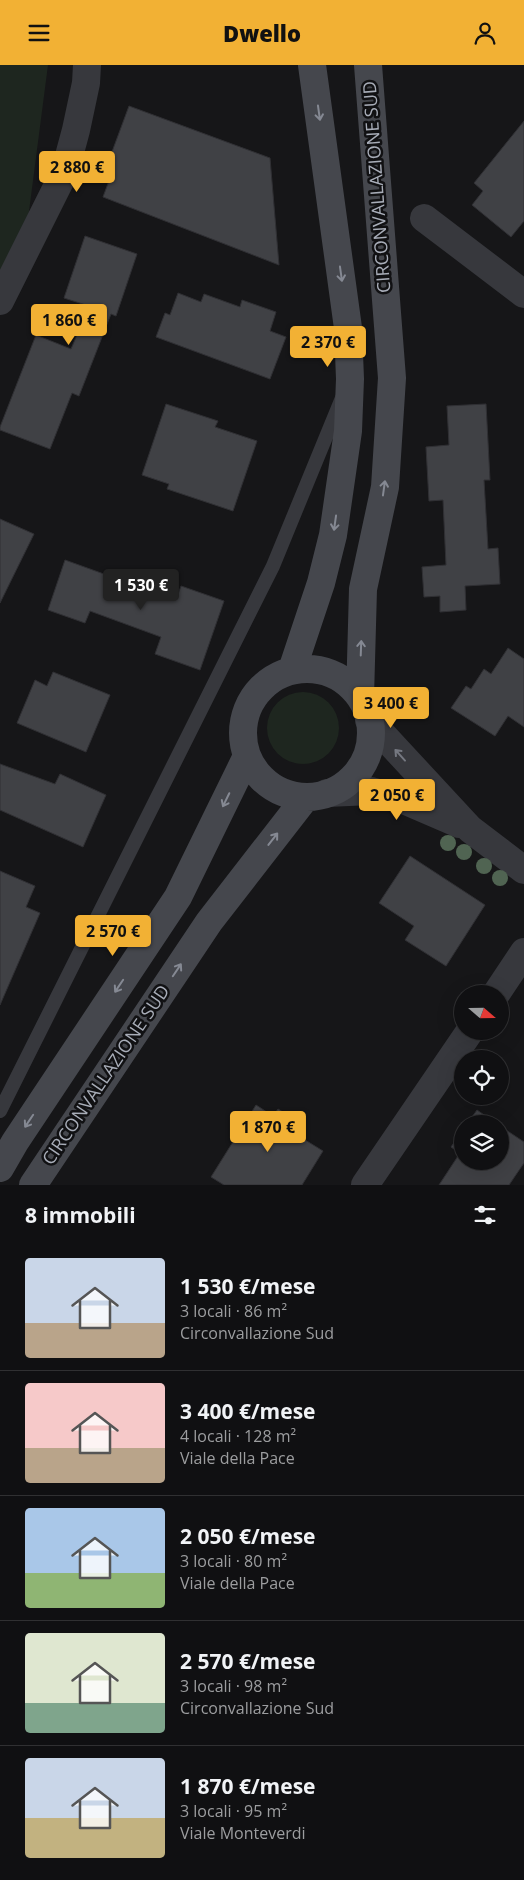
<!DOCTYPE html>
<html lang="it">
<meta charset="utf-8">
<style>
body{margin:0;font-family:"Open Sans",sans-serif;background:#19191b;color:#f1f3f6;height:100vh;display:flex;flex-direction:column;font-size:19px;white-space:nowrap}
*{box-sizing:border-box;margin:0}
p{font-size:16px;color:#9c9d9f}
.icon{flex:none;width:28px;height:28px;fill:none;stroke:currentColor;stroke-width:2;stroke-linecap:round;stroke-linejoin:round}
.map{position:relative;height:1120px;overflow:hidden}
.drawer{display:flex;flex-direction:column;background:#101012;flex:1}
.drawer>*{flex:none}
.needle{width:32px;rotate:110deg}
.tools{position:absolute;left:454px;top:920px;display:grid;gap:10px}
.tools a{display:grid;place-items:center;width:55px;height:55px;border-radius:50%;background:#101012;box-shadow:0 5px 20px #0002,0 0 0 1px #303032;font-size:25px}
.price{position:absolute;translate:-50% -42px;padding:0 11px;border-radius:5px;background:#f2b134;color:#111;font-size:16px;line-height:32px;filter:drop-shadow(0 1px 2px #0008)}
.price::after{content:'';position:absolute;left:50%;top:30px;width:15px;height:11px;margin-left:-8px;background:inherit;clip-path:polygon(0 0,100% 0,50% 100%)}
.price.selected{background:#222;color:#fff}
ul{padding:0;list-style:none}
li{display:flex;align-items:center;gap:15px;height:125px;padding:0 25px}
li+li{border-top:1px solid #303032}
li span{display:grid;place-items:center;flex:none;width:140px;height:100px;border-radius:5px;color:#555}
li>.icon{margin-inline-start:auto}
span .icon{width:60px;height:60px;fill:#fffc;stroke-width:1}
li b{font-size:21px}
h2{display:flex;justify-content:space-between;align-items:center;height:60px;padding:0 25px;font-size:21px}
header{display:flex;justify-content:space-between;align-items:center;height:65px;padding:0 25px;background:#f2b134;color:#111;font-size:22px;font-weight:800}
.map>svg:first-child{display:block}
</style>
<header><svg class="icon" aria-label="menu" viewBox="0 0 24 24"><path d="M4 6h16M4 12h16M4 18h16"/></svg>Dwello<svg class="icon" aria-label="person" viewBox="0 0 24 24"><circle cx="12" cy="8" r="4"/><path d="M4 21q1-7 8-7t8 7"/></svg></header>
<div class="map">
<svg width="524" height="1120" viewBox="0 0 524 1120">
<rect width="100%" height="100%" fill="#161618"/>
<!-- green -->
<path fill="#1e261f" d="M 0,0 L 48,0 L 28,154 L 0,207 Z
M267 663a36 36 0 1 1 72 0a36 36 0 1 1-72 0Z"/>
<!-- building -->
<path fill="#404145" stroke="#303034" d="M 129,41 L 270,93 L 279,200 L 103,132 L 113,105 L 106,103 Z
M 524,56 L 524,156 L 511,172 L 472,140 L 483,126 L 474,118 Z
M 85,171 L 137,189 L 116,251 L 111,249 L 79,331 L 72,328 L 50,384 L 0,365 L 0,362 L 36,270 L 71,284 L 89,241 L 64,233 Z
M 178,228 L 201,237 L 204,229 L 240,242 L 242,235 L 276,247 L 270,266 L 286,272 L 270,314 L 156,272 L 165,248 L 170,250 Z
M 166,339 L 218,356 L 215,362 L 257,376 L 233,446 L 167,424 L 169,419 L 142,410 Z
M 486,339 L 490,415 L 484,415 L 488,484 L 498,483 L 500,519 L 465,521 L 466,545 L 440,547 L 440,531 L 424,532 L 422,502 L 446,500 L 443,435 L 429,436 L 426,382 L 449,380 L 447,341 Z
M 0,454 L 34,469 L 0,538 Z
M 65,495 L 176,535 L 181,521 L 224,536 L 200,605 L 155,589 L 161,572 L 90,546 L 85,558 L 48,545 Z
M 508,583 L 524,594 L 524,662 L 508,651 L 495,671 L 451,643 L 466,621 L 471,624 L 484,604 L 491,609 Z
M 53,607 L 110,630 L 86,687 L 17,658 L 35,615 L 47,621 Z
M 0,699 L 55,719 L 60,709 L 106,730 L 83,782 L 0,745 Z
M 410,791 L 485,840 L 446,901 L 405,875 L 414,861 L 379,838 Z
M 0,806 L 35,821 L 26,842 L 40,848 L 0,940 Z
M 256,1040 L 273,1051 L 278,1044 L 304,1060 L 297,1070 L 323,1086 L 302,1120 L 224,1120 L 211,1112 Z
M 477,1045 L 497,1059 L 467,1059 Z
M 500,1061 L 524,1077 L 524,1098 L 509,1120 L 439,1120 L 460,1088 L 451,1082 L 462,1066 L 462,1096 L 500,1096 Z"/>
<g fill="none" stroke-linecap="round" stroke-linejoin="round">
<!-- lane -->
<path stroke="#37383d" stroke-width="14" d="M 0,1046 L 273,501 L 342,333"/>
<!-- street -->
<path stroke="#37383d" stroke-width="28" d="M 424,153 L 524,229
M 0,236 L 65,106 L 76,65 L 86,18 L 87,0
M 369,655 L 470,764 L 524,805
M 327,728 L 371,726 L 401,734 L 459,759
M 496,929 L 524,887
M 365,1120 L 470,966"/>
<!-- secondary -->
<path stroke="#45474d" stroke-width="28" d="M243 668a64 64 0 1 1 128 0a64 64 0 1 1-128 0Z
M 292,605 L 321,518 L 333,470 L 348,366 L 350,314 L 348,263 L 312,0
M 360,632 L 363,524 L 385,422 L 392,313 L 368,0
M 0,1103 L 15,1077 L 178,832 L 247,691
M 33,1120 L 209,857 L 306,732"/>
</g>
<!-- trees -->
<g fill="#506452">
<circle cx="448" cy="778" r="8"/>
<circle cx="464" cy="787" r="8"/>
<circle cx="484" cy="801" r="8"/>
<circle cx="500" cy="813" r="8"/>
</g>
<!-- one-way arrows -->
<defs><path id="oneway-shaft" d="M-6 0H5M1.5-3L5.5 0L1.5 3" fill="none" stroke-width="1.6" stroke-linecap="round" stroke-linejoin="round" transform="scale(1.25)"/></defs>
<g stroke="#858993">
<use href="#oneway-shaft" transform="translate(319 48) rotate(82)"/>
<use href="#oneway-shaft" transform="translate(341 209) rotate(82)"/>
<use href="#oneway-shaft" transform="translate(384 423) rotate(-82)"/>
<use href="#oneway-shaft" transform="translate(335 458) rotate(98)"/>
<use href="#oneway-shaft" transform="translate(361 583) rotate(-88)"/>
<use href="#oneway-shaft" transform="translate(226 735) rotate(116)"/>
<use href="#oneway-shaft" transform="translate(273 774) rotate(-52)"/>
<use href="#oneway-shaft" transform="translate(177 905) rotate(-56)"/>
<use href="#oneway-shaft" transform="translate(119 921) rotate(124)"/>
<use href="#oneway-shaft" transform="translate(29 1056) rotate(124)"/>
</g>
<use stroke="#757881" href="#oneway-shaft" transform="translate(400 690) rotate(-132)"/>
<g text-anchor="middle" stroke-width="5" stroke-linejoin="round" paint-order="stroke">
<!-- street labels -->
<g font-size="18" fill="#a8adb8" stroke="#111113">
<text transform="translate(377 122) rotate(-94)" y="6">CIRCONVALLAZIONE SUD</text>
<text transform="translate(106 1010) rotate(-56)" y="6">CIRCONVALLAZIONE SUD</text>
</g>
</g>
</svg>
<div class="tools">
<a><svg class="needle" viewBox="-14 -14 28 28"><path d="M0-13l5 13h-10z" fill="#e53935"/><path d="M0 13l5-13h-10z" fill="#9c9d9f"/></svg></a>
<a><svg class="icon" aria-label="locate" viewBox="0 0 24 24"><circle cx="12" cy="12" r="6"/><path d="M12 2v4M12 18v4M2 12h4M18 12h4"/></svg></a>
<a><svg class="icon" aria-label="layers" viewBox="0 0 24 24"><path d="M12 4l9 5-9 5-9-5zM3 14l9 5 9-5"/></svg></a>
</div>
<b class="price" style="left:77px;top:128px">2 880 €</b>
<b class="price" style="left:69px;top:281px">1 860 €</b>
<b class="price" style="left:328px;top:303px">2 370 €</b>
<b class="price selected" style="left:141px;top:546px">1 530 €</b>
<b class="price" style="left:391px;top:664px">3 400 €</b>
<b class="price" style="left:397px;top:756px">2 050 €</b>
<b class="price" style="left:113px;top:892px">2 570 €</b>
<b class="price" style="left:268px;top:1088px">1 870 €</b>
</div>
<section class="drawer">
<h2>8 immobili<svg class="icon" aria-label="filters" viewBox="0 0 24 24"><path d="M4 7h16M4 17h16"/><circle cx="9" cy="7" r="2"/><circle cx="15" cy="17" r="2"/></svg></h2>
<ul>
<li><span style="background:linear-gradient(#c9d6e8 65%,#b9a48a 0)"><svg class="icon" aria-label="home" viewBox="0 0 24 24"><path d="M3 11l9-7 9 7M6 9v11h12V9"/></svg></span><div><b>1 530 €/mese</b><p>3 locali · 86 m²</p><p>Circonvallazione Sud</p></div></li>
<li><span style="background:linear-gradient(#f6c9c9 65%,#b9a48a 0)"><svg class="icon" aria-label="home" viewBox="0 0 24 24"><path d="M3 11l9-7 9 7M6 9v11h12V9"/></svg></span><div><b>3 400 €/mese</b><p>4 locali · 128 m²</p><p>Viale della Pace</p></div></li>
<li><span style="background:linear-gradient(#a9c7e8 65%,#8fb573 0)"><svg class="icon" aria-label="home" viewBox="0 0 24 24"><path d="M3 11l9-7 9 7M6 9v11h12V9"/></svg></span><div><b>2 050 €/mese</b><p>3 locali · 80 m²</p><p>Viale della Pace</p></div></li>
<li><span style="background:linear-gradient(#dfe7d0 70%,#7fa58c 0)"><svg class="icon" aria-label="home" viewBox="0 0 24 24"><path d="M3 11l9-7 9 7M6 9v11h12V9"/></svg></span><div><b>2 570 €/mese</b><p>3 locali · 98 m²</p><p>Circonvallazione Sud</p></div></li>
<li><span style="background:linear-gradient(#c9d6e8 60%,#c2b280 0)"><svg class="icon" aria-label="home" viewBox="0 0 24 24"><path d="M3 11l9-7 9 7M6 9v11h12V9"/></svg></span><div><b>1 870 €/mese</b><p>3 locali · 95 m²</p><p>Viale Monteverdi</p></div></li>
</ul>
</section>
